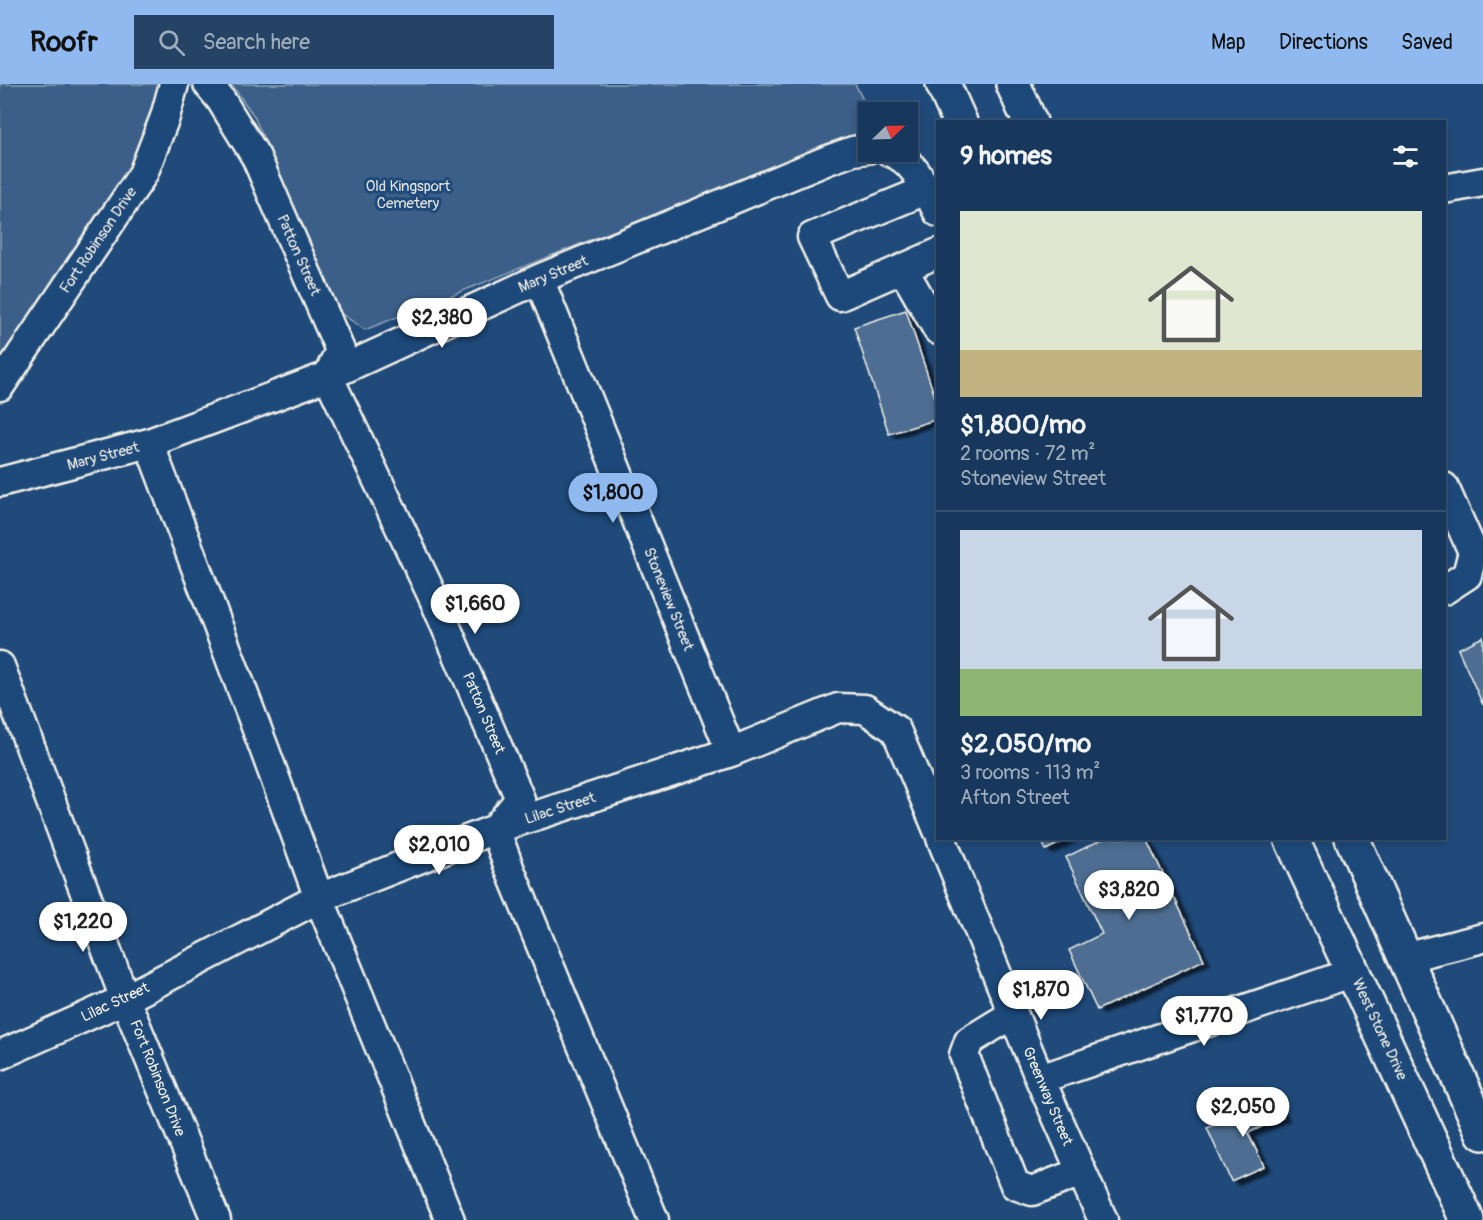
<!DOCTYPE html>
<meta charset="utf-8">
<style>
body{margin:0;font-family:Pangolin,sans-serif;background:#244365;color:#f1f3f6;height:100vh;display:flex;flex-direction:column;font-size:22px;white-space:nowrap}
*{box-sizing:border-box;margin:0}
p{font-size:20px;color:#9eacbb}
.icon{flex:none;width:33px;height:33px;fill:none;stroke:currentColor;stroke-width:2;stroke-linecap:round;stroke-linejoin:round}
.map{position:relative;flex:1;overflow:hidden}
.drawer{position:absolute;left:936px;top:36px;width:510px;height:720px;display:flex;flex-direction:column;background:#17385c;border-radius:0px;box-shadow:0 3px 9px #0003,0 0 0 2px #365272}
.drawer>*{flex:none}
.needle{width:39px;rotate:67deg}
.buttons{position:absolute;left:858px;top:18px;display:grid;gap:12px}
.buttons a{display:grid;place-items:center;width:60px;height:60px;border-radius:0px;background:#17385c;box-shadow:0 3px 9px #0003,0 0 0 2px #365272;font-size:30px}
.price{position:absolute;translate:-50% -51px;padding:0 14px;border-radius:21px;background:#fff;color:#222;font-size:20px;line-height:39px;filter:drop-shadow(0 2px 3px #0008)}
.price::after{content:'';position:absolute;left:50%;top:36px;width:18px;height:14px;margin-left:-9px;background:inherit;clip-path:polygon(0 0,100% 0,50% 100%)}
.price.on{background:#90b9f0;color:#111}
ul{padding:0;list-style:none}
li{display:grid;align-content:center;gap:12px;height:318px;padding:0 24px}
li+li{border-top:2px solid #365272}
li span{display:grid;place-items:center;height:186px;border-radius:0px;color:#555}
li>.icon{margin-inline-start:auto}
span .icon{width:108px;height:108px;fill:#fffc;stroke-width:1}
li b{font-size:26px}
h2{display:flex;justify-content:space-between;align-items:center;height:72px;padding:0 24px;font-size:26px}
header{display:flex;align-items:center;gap:36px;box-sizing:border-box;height:84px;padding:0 30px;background:#90b9f0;color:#111}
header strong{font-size:28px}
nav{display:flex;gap:33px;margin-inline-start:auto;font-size:21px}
.search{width:420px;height:54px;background:#244365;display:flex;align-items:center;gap:15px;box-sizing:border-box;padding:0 21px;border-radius:0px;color:#9eacbb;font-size:22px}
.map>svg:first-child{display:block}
</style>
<header>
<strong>Roofr</strong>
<div class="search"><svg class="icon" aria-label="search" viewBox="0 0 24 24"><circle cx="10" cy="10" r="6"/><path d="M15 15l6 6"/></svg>Search here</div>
<nav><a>Map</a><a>Directions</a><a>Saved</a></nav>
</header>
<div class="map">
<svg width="1483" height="1136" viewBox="0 0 1483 1136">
<defs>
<filter id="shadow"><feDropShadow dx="6" dy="4" stdDeviation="1.5" flood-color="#0009"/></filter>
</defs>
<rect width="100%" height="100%" fill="#1f4a7a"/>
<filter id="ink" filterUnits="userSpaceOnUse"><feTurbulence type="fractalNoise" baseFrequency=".0167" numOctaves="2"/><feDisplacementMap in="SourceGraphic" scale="12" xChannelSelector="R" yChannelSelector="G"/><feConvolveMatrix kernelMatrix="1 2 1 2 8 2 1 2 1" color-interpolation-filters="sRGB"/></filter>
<g filter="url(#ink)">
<!-- green -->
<path fill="#3a5f88" stroke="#97a8b8" stroke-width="1.5" d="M 0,0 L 174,0 L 165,33 L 0,302 Z
M 231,0 L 855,0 L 869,28 L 868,45 L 365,246 L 339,228 L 254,32 Z"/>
<!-- building -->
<path fill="#4d6e92" stroke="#f4f1e8" stroke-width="1.5" filter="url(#shadow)" d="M 906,226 L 938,322 L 938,335 L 889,350 L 854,243 Z
M 1483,553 L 1483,621 L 1458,565 Z
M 1040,754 L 1070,754 L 1046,766 Z
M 1105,754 L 1146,754 L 1204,876 L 1097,926 L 1069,866 L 1102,850 L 1066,773 Z
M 1274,1013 L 1283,1033 L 1248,1049 L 1264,1082 L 1231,1097 L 1207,1044 Z"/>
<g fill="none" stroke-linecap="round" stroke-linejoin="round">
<defs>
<path id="minor" d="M 208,0 L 221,16 L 256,73 L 340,266 L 328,292 L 434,515 L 520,715 L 495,745 L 510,786 L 654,1136
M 890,68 C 915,76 926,106 938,128
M 1444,105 L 1483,98
M 926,106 L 812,153 L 840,212 L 938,169
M 903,185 L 938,246
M 539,195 L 731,668
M 0,302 L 143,90 L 165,33 L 174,0
M 149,359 L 264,664 L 319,814 L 450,1136
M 0,398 L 149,359 L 328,292 L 539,195 L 828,76 L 853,67 L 868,65
M 1444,403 L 1473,468 L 1467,491 L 1444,506
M 0,582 L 125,915 L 216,1136
M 941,754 L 1040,995 L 1103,1136
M 1404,874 L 1483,854
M 1013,930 L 969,957 L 964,971 L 1015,1101 L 1032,1107 L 1081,1088
M 0,971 L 125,915 L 319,814 L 495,745 L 731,668 L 838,624 L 865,625 L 896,646 L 938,746
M 1040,995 L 1354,888"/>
<path id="highway" d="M 943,0 L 960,38
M 1013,0 L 1030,38
M 1291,754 L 1467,1136
M 1352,754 L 1483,1049"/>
</defs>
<!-- minor casing -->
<use href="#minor" stroke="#f4f1e8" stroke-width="33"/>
<!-- highway casing -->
<use href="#highway" stroke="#f4f1e8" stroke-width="38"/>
<!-- minor -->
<use href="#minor" stroke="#1f4a7a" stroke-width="28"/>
<!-- highway -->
<use href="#highway" stroke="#1f4a7a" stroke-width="33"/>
</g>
</g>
<g text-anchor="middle" stroke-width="6" stroke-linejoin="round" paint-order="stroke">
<!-- park labels -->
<g font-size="15" fill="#e1e2de" stroke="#1f4a7a">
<text x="408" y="107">Old Kingsport<tspan x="408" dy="17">Cemetery</tspan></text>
</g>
<!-- street labels -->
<g font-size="15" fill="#f4f1e8" stroke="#1f4a7a">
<text transform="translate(98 156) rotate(-56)" y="5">Fort Robinson Drive</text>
<text transform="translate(299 171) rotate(66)" y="5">Patton Street</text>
<text transform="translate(553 190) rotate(-23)" y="5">Mary Street</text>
<text transform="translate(103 372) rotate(-15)" y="5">Mary Street</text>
<text transform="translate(669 515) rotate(68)" y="5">Stoneview Street</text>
<text transform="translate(484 629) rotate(67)" y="5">Patton Street</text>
<text transform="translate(560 724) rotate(-18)" y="5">Lilac Street</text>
<text transform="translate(115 918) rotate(-25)" y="5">Lilac Street</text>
<text transform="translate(1380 945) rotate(65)" y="5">West Stone Drive</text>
<text transform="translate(158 994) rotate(68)" y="5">Fort Robinson Drive</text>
<text transform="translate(1048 1012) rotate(67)" y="5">Greenway Street</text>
</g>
</g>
</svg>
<div class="buttons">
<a><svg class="needle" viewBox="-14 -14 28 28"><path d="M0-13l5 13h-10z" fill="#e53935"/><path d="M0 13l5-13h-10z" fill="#9eacbb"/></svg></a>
</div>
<b class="price" style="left:442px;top:265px">$2,380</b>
<b class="price on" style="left:613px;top:440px">$1,800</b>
<b class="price" style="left:475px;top:551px">$1,660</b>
<b class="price" style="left:439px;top:792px">$2,010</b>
<b class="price" style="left:1129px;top:837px">$3,820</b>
<b class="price" style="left:83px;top:869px">$1,220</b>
<b class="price" style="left:1041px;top:937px">$1,870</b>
<b class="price" style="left:1204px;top:963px">$1,770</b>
<b class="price" style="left:1243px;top:1054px">$2,050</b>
<section class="drawer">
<h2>9 homes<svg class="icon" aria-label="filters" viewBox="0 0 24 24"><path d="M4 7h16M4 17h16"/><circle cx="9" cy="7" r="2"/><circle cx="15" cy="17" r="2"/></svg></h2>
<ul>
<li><span style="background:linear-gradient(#dfe7d0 75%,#c2b280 0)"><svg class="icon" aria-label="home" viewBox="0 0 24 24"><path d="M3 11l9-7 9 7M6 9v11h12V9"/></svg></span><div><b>$1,800/mo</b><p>2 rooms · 72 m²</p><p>Stoneview Street</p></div></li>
<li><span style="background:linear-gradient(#c9d6e8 75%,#8fb573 0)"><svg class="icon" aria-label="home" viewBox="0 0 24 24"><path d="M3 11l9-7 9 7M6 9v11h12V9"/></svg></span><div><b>$2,050/mo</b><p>3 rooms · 113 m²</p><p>Afton Street</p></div></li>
</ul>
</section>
</div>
